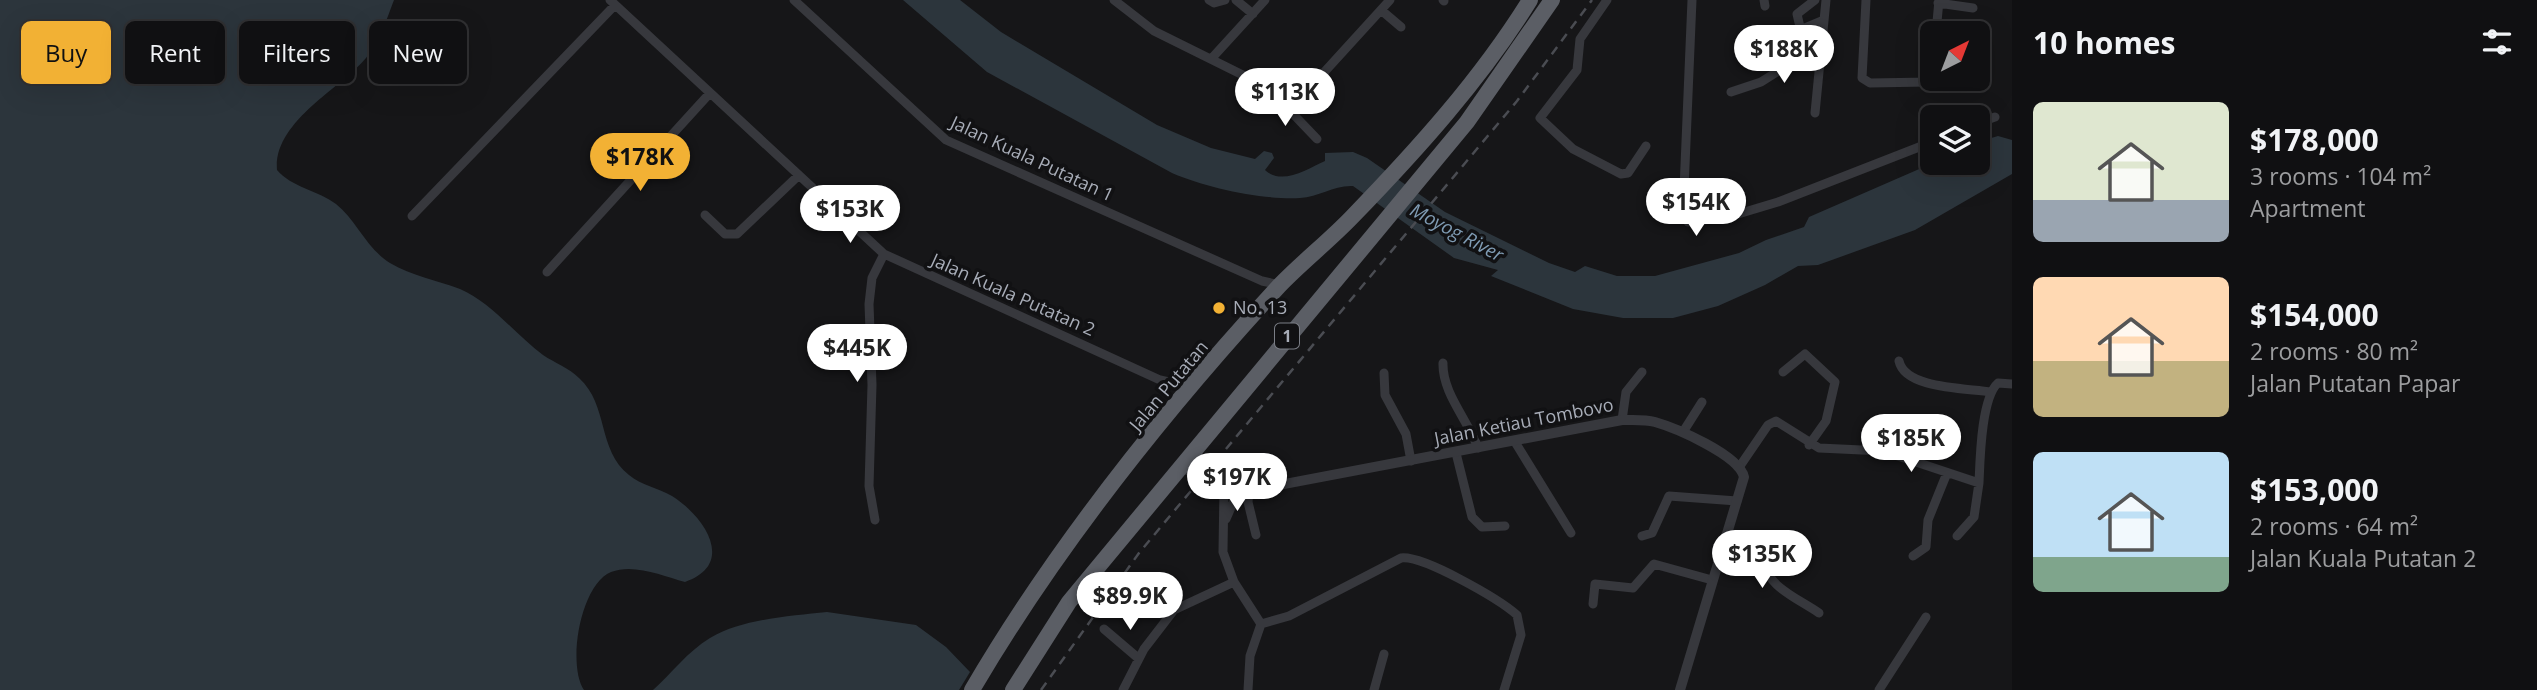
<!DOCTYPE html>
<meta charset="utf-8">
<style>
body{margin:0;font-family:"Open Sans",sans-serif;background:#19191b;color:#f1f3f6;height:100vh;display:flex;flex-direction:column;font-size:26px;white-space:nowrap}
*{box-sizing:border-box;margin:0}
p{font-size:23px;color:#9c9d9f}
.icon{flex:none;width:38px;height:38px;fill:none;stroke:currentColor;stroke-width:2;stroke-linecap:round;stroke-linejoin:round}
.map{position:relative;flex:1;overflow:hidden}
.sheet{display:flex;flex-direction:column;background:#101012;width:525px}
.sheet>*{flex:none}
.top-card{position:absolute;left:21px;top:21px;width:665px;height:63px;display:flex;gap:14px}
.needle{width:46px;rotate:42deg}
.fabs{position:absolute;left:1920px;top:21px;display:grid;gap:14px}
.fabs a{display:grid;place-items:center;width:70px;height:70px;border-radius:10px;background:#101012;box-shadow:0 7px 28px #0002,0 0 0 2px #303032;font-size:35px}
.price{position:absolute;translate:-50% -60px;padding:0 16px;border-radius:24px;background:#fff;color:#222;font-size:23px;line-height:46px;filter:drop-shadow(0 2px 4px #0008)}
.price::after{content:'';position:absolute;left:50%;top:42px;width:21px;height:16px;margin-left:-10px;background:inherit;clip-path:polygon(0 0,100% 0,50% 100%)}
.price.current{background:#f2b134;color:#111}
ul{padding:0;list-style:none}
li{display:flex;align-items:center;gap:21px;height:175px;padding:0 21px}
li span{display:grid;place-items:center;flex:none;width:196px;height:140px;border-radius:10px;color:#555}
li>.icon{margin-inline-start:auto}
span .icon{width:84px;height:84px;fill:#fffc;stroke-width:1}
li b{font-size:30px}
h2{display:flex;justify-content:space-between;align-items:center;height:84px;padding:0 21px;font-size:30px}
.tag{padding:0 24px;border-radius:10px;background:#101012;box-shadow:0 7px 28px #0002,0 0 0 2px #303032;font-size:24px;line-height:63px}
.tag.current{background:#f2b134;color:#111}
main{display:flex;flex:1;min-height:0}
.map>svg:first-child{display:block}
</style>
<main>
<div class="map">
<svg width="2012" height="690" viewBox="0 0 2012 690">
<rect width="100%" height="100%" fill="#161618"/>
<!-- water -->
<path fill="#2c353c" d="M 0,0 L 394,0 C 386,21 380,41 366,58 C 340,89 273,122 277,170 C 291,187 319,191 336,204 C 357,221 366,248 390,263 C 412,276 436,280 460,289 C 491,302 516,335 543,355 C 555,363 569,368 579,378 C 609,405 597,450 629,475 C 641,485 658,488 672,496 C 704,516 737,564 685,582 C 663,576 634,563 611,572 C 580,585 567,665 584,690 L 0,690 Z
M 903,0 L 960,0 L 1001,32 L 1157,125 L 1211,148 L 1255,159 L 1264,151 L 1272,153 L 1274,158 L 1265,170 C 1282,186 1307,169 1325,161 L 1325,153 L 1353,152 L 1367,158 L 1445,212 L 1549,263 L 1575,272 L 1585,266 L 1617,276 L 1655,276 L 1739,253 L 1766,240 L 1804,227 L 1809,217 L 1933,163 L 1978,163 L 1978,142 L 1998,136 L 2012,140 L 2012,174 L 1915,230 L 1818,265 L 1798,266 L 1765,285 L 1718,306 L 1673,318 L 1623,318 L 1573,309 L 1491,276 L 1498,270 L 1454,258 L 1353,186 C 1334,185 1319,197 1300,198 C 1262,200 1207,188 1172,173 L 987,72 Z
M 827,612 L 916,625 L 946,647 L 970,672 L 959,690 L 653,690 C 672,673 687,652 710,638 C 742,619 790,616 827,612 Z"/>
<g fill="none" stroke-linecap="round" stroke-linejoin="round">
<!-- minor -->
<path stroke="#37383d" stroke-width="9" d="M 610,0 L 884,254 L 1160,380 L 1191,387
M 794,0 L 946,140 L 1262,281 L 1280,285
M 1114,0 L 1154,31 L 1297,102
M 1209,0 L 1214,3 L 1225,0
M 1236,0 L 1253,14
M 1443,0 L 1444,1
M 1607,0 L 1580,39 L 1577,70 L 1540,118 L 1573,149 L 1621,174 L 1628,173 L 1646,146
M 1692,0 L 1683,213 L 1688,222 L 1728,217 L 1778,202 L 1932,142
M 1764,0 L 1765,6
M 1815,0 L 1797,14 L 1800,27 L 1805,28 L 1824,20
M 1866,0 L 1862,78 L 1870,83 L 1928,82 L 1932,79
M 1938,3 L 1973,8
M 1381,10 L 1401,27
M 1936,33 L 1939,0
M 1212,58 L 1265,0
M 1731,92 L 1761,82 L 1821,44
M 1297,102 L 1390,0
M 1297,102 L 1295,116 L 1317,139
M 1815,113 L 1826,0
M 1978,123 L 1995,117
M 705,215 L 725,234 L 737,234 L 799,175
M 412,216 L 615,5
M 547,272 L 710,93
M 1899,361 C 1905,389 1966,388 1991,392
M 1443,363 C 1442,393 1468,420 1478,448
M 1783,372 L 1805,354 L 1835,382 L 1826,421 L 1809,445
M 1384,373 L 1385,395 L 1406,434 L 1411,461
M 1622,420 L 1626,392 L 1642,372
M 1683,432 L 1702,402
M 1515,442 L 1571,533
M 1456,453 L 1472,517 L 1482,527 L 1505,526
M 1740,466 L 1768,425 L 1776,421 L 1819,448 L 1883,451 L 1979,483 C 1980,461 1981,398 1998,383 L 2012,384
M 1224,485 L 1223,552 L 1234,582 L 1261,624
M 1249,490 L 1248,502 L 1256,535
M 1226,519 L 1239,489
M 875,520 L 869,486 L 872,385 L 869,304 L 872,278 L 884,254
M 1726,535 C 1751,547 1759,566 1777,585 C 1789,596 1806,604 1819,613
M 1642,536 L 1652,533 L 1669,496 L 1737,501
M 1957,536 L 1974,517 L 1979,483
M 1913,556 L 1926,547 L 1928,520 L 1947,473
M 1593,604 L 1595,584 L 1633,588 L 1654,564 L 1712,580
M 1261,624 L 1289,616 L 1401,558 C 1423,555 1499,599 1517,615 L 1521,635 L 1504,690
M 1104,629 L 1138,658
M 1123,690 L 1144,649 L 1174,610 L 1234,582
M 1248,690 L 1250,656 L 1261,624
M 1374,690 L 1384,654
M 1879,690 L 1926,617"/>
<!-- tertiary -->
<path stroke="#37383d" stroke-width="10" d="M 1179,468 L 1203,474 L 1232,488 L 1258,489 L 1622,420 C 1633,420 1644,419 1655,422 C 1676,428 1739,455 1744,477 L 1680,690"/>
<!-- trunk -->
<path stroke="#5b5e65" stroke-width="16" d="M 972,690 C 1057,545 1165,410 1279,286 C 1302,262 1329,241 1352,217 C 1417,150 1481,79 1530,0
M 1013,690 L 1069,602 L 1467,122 L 1552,0"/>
<!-- rail -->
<path stroke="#4a4c52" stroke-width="2.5" stroke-dasharray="9 7" stroke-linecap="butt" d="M 1041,690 L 1139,553 L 1517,101 L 1592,0"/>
</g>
<!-- markers -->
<circle fill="#f2b134" stroke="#111113" stroke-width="2.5" cx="1219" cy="308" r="7"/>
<g text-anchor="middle" stroke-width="7" stroke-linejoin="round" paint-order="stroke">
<!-- shield labels -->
<rect fill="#111113" stroke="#7b7e86" stroke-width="2" x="1275" y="323.5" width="24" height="25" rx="5"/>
<g font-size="16" font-weight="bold" fill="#a8adb8">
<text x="1287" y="342">1</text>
</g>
<!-- street labels -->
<g font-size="18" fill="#a8adb8" stroke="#111113">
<text transform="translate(1032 159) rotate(25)" y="6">Jalan Kuala Putatan 1</text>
<text transform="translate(1013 295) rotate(24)" y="6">Jalan Kuala Putatan 2</text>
<text transform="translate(1169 386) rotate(-50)" y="6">Jalan Putatan</text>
<text transform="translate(1524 422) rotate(-11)" y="6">Jalan Ketiau Tombovo</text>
</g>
<!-- poi labels -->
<g font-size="18" fill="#a8adb8" stroke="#111113" text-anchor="start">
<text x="1233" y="314">No. 13</text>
</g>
<!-- water labels -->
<g font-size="19" font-style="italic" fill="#7f9bb3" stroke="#111113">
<text transform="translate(1457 232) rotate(28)" y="7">Moyog River</text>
</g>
</g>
</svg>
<div class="fabs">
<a><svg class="needle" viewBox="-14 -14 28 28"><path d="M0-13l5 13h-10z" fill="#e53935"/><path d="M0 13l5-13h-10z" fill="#9c9d9f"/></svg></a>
<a><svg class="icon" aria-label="layers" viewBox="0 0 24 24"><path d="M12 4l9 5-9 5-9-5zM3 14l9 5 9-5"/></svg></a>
</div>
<b class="price" style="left:1784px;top:85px">$188K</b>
<b class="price" style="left:1285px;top:128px">$113K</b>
<b class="price current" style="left:640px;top:193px">$178K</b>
<b class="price" style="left:1696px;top:238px">$154K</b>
<b class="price" style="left:850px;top:245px">$153K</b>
<b class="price" style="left:857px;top:384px">$445K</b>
<b class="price" style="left:1911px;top:474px">$185K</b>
<b class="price" style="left:1237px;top:513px">$197K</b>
<b class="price" style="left:1762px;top:590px">$135K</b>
<b class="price" style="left:1130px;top:632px">$89.9K</b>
<div class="top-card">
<a class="tag current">Buy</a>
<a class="tag">Rent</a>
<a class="tag">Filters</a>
<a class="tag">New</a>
</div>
</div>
<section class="sheet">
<h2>10 homes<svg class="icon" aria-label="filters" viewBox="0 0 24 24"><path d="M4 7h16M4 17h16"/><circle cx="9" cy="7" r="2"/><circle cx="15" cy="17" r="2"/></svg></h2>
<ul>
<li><span style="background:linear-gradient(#dfe7d0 70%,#9aa5b1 0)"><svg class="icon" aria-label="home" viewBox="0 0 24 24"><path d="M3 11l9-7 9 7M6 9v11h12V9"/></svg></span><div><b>$178,000</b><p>3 rooms · 104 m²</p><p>Apartment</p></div></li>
<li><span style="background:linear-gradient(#ffd9b3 60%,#c2b280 0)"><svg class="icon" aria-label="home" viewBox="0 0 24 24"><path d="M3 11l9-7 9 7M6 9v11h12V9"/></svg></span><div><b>$154,000</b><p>2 rooms · 80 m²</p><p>Jalan Putatan Papar</p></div></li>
<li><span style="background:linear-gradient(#bfe0f5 75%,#7fa58c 0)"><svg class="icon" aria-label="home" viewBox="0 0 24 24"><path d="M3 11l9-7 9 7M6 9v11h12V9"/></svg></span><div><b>$153,000</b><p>2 rooms · 64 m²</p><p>Jalan Kuala Putatan 2</p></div></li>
</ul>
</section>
</main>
